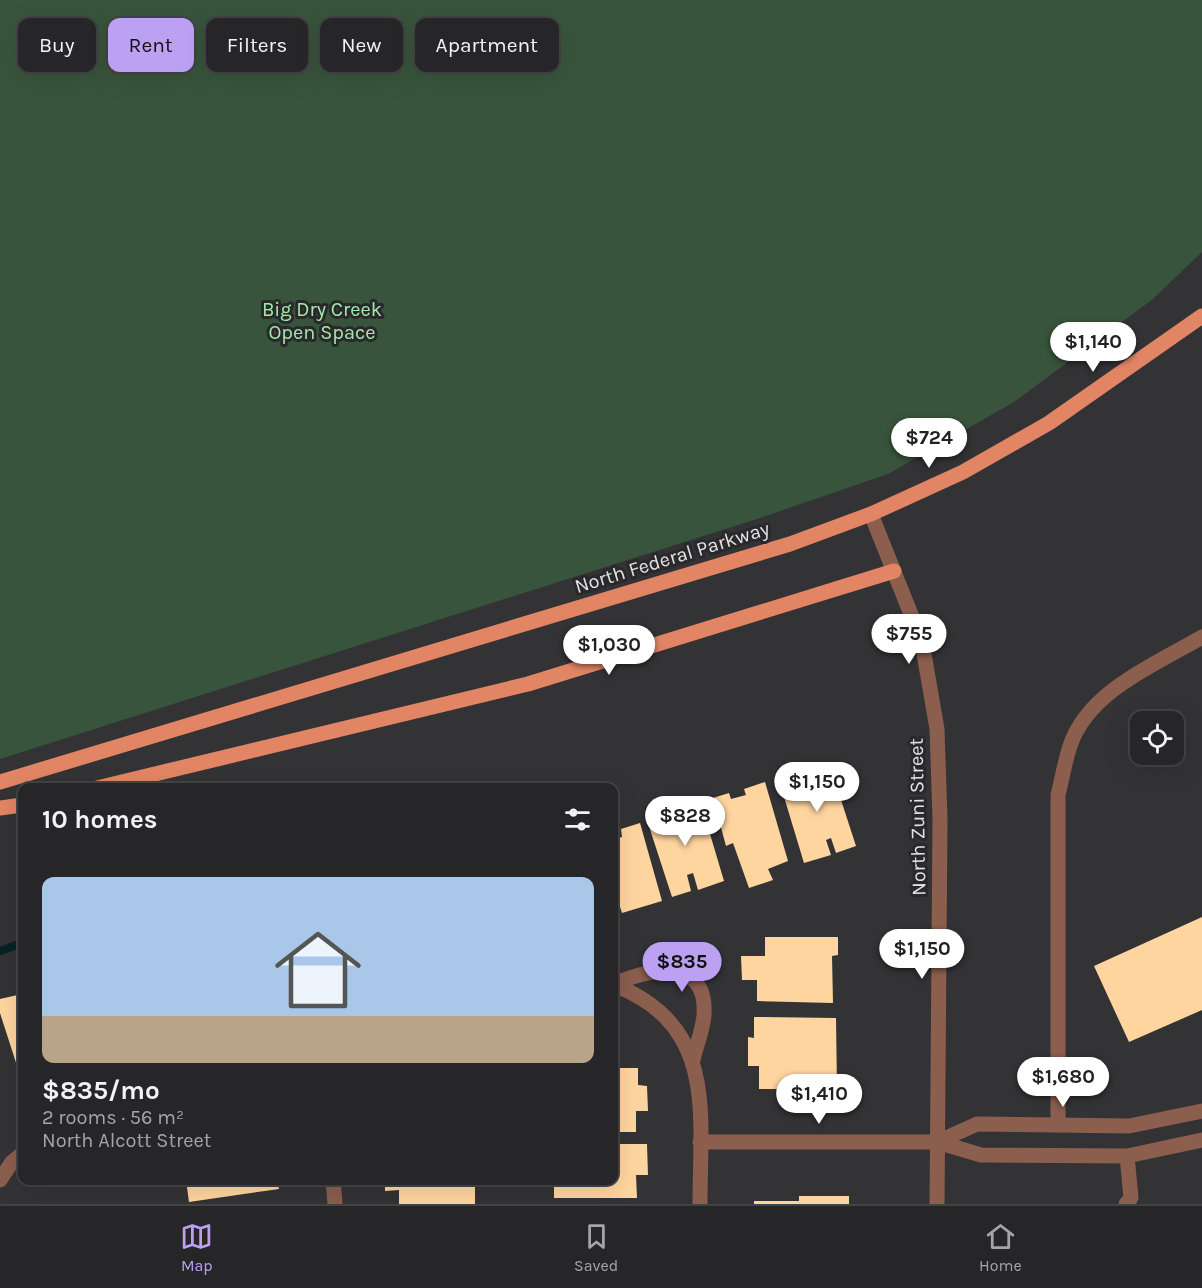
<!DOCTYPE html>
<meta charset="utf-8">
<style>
body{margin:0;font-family:Karla,sans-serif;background:#2e2e30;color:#f1f3f6;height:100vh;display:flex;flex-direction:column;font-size:22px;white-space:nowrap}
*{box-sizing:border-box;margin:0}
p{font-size:20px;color:#a4a5a8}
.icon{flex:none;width:33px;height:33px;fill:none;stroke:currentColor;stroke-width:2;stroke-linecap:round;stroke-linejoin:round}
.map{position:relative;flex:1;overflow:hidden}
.side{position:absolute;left:18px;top:783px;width:600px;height:402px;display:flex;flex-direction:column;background:#262628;border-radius:12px;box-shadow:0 6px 24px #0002,0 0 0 2px #424345}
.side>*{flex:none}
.top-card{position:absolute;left:18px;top:18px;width:600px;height:54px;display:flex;gap:12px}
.buttons{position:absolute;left:1130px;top:711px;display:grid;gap:12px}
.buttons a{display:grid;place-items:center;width:54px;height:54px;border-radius:12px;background:#262628;box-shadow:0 6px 24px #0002,0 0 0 2px #424345;font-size:30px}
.price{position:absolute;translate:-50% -51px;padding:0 14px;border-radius:21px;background:#fff;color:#222;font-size:20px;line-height:39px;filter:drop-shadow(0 2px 3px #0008)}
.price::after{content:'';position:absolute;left:50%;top:36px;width:18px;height:14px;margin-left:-9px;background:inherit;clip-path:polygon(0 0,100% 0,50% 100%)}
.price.on{background:#bca0f2;color:#111}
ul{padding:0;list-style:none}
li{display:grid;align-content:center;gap:12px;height:318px;padding:0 24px}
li+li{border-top:2px solid #424345}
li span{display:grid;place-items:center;height:186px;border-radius:12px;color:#555}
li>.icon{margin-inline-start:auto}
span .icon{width:108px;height:108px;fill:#fffc;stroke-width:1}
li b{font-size:26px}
h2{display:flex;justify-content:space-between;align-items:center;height:72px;padding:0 24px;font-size:26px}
.chip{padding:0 21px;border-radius:12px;background:#262628;box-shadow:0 6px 24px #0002,0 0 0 2px #424345;font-size:21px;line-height:54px}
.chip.on{background:#bca0f2;color:#111}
.dock{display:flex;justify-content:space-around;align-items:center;height:84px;border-top:2px solid #424345;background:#262628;font-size:16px;color:#a4a5a8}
.dock a{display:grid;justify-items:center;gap:3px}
.dock .on{color:#bca0f2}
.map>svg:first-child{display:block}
</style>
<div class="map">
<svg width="1202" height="1204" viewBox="0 0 1202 1204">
<rect width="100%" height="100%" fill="#333235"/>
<!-- green -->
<path fill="#39543c" d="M 0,0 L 1202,0 L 1202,252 L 1153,299 L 1014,402 L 888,474 L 757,519 L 0,759 Z"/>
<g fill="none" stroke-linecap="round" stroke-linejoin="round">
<!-- stream -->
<path stroke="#062323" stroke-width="8" d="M 0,951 L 22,943"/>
</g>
<!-- building -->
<path fill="#ffd59f" d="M 829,763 L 856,846 L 836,853 L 831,838 L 826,840 L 831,855 L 804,863 L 778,777 L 796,771 L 799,781 L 811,777 L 809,770 Z
M 765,782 L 788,861 L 768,869 L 773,880 L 749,888 L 733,843 L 726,846 L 713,798 L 729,793 L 731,799 L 746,795 L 744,789 Z
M 699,797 L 724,881 L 698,890 L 693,873 L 687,875 L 691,891 L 672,897 L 645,814 L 664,808 L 666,817 L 680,812 L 678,803 Z
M 640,823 L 662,901 L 622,913 L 614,888 L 614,839 L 622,837 L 621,829 Z
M 1202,917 L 1202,1010 L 1129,1042 L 1094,966 Z
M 765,937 L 838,937 L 838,955 L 832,956 L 833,1003 L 757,1001 L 757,980 L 742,980 L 741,956 L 765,956 Z
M 22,994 L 22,1071 L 19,1072 L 0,1013 L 0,999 Z
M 754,1017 L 836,1018 L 837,1089 L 759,1089 L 759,1066 L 748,1066 L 748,1037 L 754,1038 Z
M 614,1068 L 638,1068 L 638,1085 L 647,1086 L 648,1111 L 636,1111 L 636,1132 L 614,1132 Z
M 614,1144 L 647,1144 L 648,1175 L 636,1175 L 637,1198 L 554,1198 L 554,1180 L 614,1180 Z
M 186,1180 L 277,1180 L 279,1189 L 189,1202 Z
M 385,1180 L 475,1180 L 475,1204 L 399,1204 L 399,1190 L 385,1191 Z
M 799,1196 L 849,1196 L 849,1204 L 754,1204 L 754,1201 L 799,1201 Z"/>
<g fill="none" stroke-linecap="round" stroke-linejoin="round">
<!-- minor -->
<path stroke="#8b5e4e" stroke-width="15" d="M 871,514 L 922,642 L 937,729 L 940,819 L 937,1204
M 614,984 C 649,969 708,956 704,1015 C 703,1030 696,1046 693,1060
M 614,985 C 717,1025 700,1112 700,1204
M 1058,1124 L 1058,795 C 1062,779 1065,761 1070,746 C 1088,691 1156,664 1202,637
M 700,1142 L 937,1142 L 981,1155 L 1127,1156 L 1202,1140
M 937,1142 L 977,1124 L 1129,1126 L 1202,1111
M 0,1180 L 12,1162 L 22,1154
M 333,1180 L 335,1204
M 1126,1204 L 1131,1198 L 1127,1156"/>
<!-- major -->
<path stroke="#e28565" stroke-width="15" d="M 0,782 L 790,544 L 871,514 L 963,472 L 1049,423 L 1202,316
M 97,788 L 528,684 L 894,571
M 0,808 L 22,805"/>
</g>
<g text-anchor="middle" stroke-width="6" stroke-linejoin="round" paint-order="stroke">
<!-- park labels -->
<g font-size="20" fill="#a2eaa9" stroke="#29282b">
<text x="322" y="316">Big Dry Creek<tspan x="322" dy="23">Open Space</tspan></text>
</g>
<!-- street labels -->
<g font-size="20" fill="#e3e3e5" stroke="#29282b">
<text transform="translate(672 557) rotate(-17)" y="7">North Federal Parkway</text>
<text transform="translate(917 817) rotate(-91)" y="7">North Zuni Street</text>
</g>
</g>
</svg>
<div class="buttons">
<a><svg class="icon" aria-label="locate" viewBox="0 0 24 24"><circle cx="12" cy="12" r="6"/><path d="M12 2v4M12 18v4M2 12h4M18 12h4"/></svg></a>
</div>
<b class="price" style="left:1093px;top:373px">$1,140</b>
<b class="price" style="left:929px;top:469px">$724</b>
<b class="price" style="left:909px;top:665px">$755</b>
<b class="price" style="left:609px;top:676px">$1,030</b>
<b class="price" style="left:817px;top:813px">$1,150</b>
<b class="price" style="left:685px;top:847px">$828</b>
<b class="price" style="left:922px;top:980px">$1,150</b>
<b class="price on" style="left:682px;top:993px">$835</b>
<b class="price" style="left:1063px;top:1108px">$1,680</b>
<b class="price" style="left:819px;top:1125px">$1,410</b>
<div class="top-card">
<a class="chip">Buy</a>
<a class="chip on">Rent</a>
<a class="chip">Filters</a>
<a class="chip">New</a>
<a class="chip">Apartment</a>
</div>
<section class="side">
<h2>10 homes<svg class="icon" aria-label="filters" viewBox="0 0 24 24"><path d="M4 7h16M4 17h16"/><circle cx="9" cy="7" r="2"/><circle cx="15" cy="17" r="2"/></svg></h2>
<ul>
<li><span style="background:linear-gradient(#a9c7e8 75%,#b9a48a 0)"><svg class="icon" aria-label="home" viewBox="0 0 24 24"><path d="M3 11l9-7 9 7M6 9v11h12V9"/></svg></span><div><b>$835/mo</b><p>2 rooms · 56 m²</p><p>North Alcott Street</p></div></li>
</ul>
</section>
</div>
<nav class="dock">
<a class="on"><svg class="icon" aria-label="map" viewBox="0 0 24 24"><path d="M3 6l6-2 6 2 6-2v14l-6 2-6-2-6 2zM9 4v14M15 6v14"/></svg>Map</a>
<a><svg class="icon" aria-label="saved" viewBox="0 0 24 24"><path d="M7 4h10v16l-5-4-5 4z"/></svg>Saved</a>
<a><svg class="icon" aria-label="home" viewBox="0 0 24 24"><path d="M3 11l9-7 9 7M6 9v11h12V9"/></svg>Home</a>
</nav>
